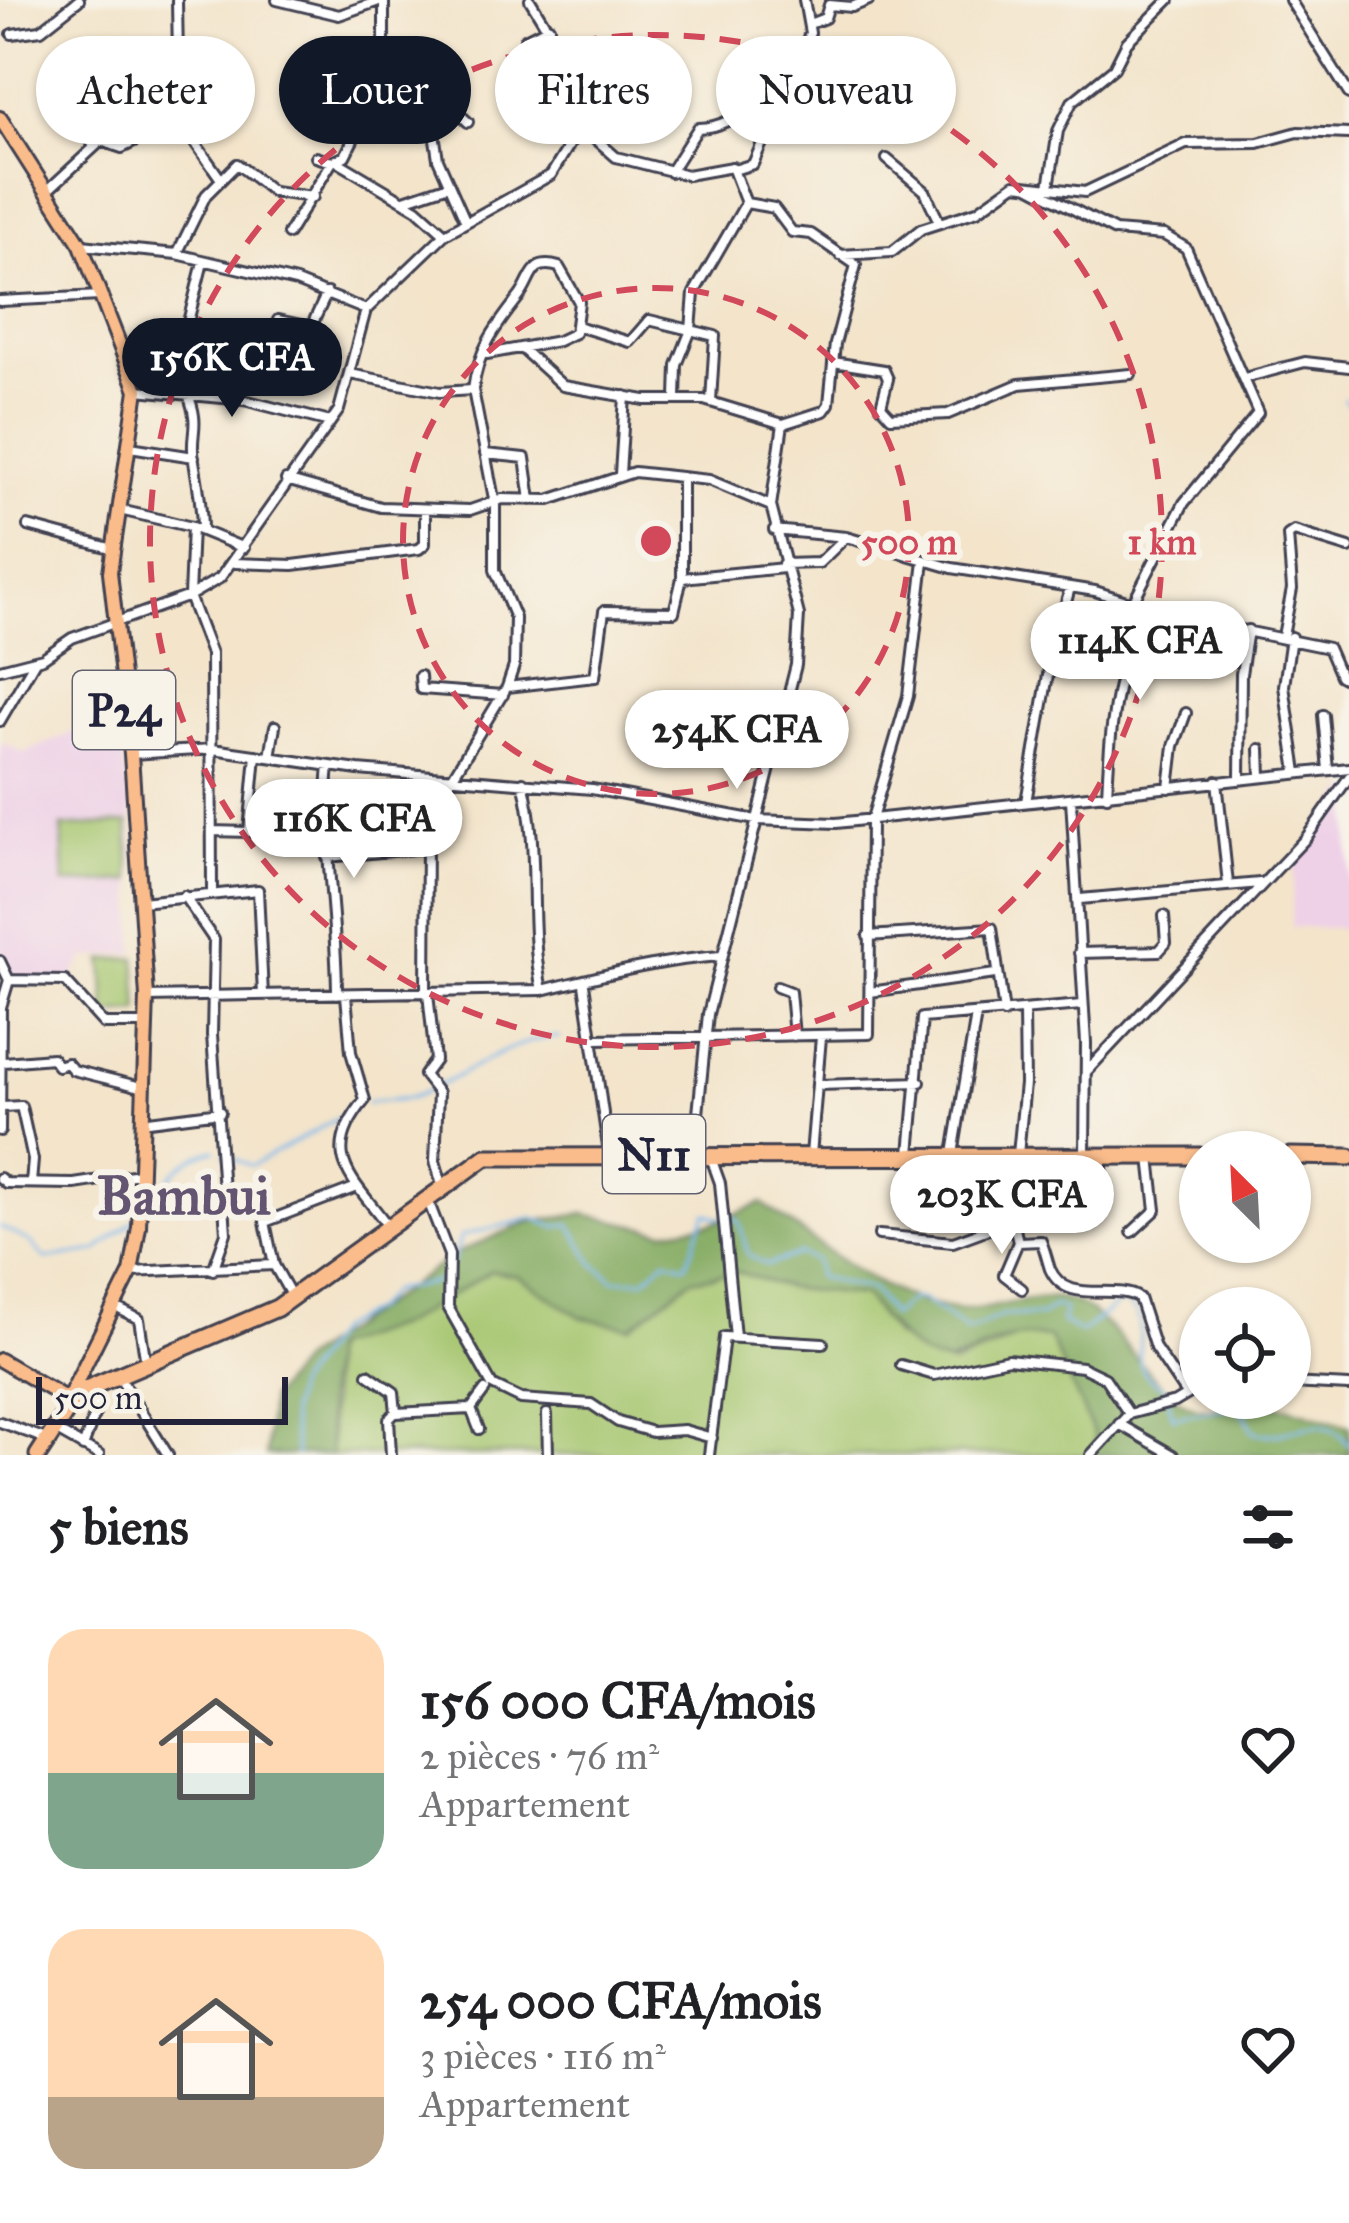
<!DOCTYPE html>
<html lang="fr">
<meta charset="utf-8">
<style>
body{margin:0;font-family:"IM FELL Great Primer",serif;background:#f2f2f2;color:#202124;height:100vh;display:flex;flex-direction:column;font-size:45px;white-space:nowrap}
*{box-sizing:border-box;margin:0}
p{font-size:39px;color:#757577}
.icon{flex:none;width:66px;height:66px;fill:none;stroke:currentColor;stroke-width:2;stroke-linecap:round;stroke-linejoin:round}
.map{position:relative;height:1455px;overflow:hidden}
.sheet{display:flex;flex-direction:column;background:#fff;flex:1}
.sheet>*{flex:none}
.banner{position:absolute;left:36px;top:36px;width:1278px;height:108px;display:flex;gap:24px}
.needle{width:78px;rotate:336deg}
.fabs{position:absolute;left:1179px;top:1131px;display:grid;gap:24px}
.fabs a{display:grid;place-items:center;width:132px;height:132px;border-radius:50%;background:#fff;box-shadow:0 3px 9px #0004;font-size:60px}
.scale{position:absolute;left:36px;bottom:30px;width:252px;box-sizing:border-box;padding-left:12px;border:6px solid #22223b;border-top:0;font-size:33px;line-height:42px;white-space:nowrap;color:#22223b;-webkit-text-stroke:9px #f7f3e8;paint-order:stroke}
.price{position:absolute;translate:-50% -102px;padding:0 27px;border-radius:42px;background:#fff;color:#222;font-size:39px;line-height:78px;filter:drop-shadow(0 3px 6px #0008)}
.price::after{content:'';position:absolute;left:50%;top:72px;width:36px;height:27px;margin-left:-18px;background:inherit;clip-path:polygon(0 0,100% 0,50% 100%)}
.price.on{background:#111827;color:#fff}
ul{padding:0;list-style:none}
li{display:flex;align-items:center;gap:36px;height:300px;padding:0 48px}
li span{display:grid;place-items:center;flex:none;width:336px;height:240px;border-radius:36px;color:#555}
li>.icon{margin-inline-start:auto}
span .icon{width:144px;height:144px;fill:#fffc;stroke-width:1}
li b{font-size:51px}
h2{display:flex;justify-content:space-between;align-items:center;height:144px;padding:0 48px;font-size:51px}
.pill{padding:0 42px;border-radius:54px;background:#fff;box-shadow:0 3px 9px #0004;font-size:42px;line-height:108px}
.pill.on{background:#111827;color:#fff}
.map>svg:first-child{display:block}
</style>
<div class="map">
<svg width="1349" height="1455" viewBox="0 0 1349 1455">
<rect width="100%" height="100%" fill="#f7f3e8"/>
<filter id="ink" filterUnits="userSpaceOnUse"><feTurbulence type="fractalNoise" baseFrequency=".00833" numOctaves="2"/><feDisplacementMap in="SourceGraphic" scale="24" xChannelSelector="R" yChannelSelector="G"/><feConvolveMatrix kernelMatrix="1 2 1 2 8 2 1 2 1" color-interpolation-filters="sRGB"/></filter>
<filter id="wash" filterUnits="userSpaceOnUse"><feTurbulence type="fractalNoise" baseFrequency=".004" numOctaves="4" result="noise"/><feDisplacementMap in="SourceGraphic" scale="48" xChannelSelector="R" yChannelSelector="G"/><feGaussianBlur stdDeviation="2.7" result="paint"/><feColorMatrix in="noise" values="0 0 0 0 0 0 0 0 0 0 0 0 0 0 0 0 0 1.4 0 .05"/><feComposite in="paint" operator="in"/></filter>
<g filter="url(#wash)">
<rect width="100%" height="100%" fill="#f3e4ca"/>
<!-- built -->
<path fill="#eed0e7" d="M 106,709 L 124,763 L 131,813 L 135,953 L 84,958 L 69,983 L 14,984 L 0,955 L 0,746 L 3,742 L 24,753 L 82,728 Z
M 1349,787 L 1349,928 L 1291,927 L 1295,862 Z"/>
<!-- green -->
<path fill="#a6c66f" stroke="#647455" stroke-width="3" d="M 128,823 L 131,881 L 64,884 L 62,827 Z
M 136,958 L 139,1012 L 106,1014 L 103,960 Z
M 491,1271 L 518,1276 L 581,1317 L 630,1327 L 690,1279 L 738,1272 L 788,1288 L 864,1296 L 895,1336 L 952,1365 L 1025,1334 L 1051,1338 L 1095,1436 L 1093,1455 L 331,1455 L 329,1348 L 403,1324 Z"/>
<!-- forest -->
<path fill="#84ab62" stroke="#53664e" stroke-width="3" d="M 762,1203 C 818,1243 883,1301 954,1309 C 994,1314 1043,1286 1080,1305 C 1116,1323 1145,1378 1180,1400 C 1208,1418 1222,1407 1250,1404 C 1280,1401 1320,1418 1349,1426 L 1349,1455 L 1093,1455 L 1095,1436 L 1050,1338 C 955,1324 962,1424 864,1296 L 788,1288 L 738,1272 L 690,1280 L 630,1327 L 581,1317 L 518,1276 L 491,1271 L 403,1324 L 330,1348 L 326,1400 L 331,1455 L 266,1455 L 270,1398 L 303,1359 L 459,1252 L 528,1222 L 584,1214 L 663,1231 L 713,1223 Z"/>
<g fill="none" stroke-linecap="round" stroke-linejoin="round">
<!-- stream -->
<path stroke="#79b8ed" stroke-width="3" d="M 1344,399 L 1349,405
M 367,1103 C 381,1098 398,1102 413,1097 C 463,1079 506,1039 559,1037
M 224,1154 L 251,1166 L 353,1110
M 727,1212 L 739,1222 L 748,1255 L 767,1265 L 800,1254 L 816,1261 L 818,1277 L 872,1290 L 892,1316 L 911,1299 L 923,1300 L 968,1331 L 1004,1315 L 1041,1316 L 1054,1306 L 1065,1309 L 1062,1322 L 1081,1333 L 1121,1301 C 1166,1323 1111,1364 1165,1387 L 1173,1417 L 1233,1407 L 1244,1413 L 1254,1433 C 1293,1442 1318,1404 1349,1445
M 144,1216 C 161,1186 178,1158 215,1150
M 0,1227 L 31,1242 L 45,1259 L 96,1251 L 135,1220
M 452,1264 L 461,1236 L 534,1218 L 555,1227 L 570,1224 L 594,1264 L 614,1280 L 644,1280 L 665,1260 L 686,1265 L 706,1213 L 720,1218
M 296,1455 L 290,1412 L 295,1387 L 337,1329 L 373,1310 L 391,1291 L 442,1281 L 447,1273"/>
</g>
</g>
<g filter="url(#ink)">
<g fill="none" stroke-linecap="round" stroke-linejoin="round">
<defs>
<path id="minor" d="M 177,0 L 179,120 L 220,178
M 277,0 L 339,15 L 382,0
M 1290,0 L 1349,94
M 812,23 L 825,18 L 829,5 L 852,7 L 869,0
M 549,27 L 525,39 C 546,86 527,92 584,102
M 12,34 L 41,30 L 79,0
M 303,76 L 327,81 L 366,106
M 582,85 L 646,75 L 616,37
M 372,102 L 404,113 L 457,112 L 468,122
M 431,113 L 438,159 L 466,222
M 93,146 L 78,103 L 119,81
M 316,157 L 332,162
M 887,159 L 925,191 L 939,222
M 338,162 L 417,209 L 445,234
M 734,170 L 753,164 L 810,33 L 804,0
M 670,172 L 698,128 C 734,127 745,105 774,89 L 785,92
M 1029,186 L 1115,231 L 1164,235 L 1186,248 L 1258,413 L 1184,503 L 1133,602
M 1049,187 L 1058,131 L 1072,102 L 1114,68 L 1127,42 L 1169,0
M 48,190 L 101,141 L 122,148 L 179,120
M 404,200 L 449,185
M 288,234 L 332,162 L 345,156 L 372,102 L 384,42 L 384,0
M 81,245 L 177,254 L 296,282 L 366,310
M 177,254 L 206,195 L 237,164 L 273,192 L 313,197
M 840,255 L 892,252 L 921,229 L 977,211 L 1015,184 L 1085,192 L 1186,144 L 1258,143 L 1298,132 L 1349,134
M 0,301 L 100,296
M 278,320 L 311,327 L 327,293
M 577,326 L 630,342 L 649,320 L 715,336 L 711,401
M 521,348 L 563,386 L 645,400 L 704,400 L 783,424 L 824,411 L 829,404 L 835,344 L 856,265 L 811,234 L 792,232 L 774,208 L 746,203 L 732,167 L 687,175 L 616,157 L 581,126
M 833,362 L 884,370 L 888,379 L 881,406 L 891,417 L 948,414 L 1019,384 L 1131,374
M 350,374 L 440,392 L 473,390 L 495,504 L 495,570 L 515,618 L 514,666 L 507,687
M 1244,378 L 1305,362 L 1349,367
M 137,390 L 244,400 L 330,422
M 171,390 L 203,262
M 473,390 C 478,350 494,329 519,297 C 533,280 529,258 559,267 L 579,302 L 575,333 L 558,341 L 487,354
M 187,392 C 202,428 189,431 194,461 C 198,485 202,505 202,531
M 676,398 L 677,365 L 691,330 L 694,293 L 746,203
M 130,447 L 194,457
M 485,454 L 525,458 L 531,500
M 620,474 L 625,396
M 682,477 L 682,578
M 286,480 L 381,507 L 470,510 L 502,499 L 549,500 L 634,472 L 709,480 L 771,506
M 120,510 L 192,527 L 244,548
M 28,526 L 110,548
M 192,527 L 189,596 L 211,654 L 212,892
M 774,530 L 846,537 L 952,568 L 1095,591 L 1173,616 L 1328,648 L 1340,676 L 1349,681
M 235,563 L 293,565 L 419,549 L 425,544 L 425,510
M 783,564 L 819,563 L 846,537
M 1283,636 L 1292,589 L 1288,535 L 1294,531 L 1349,548
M 1291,637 L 1284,686 L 1297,772
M 0,669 L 43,658 L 72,638 L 189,596 L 220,578 L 339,410 L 366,310 L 445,234 L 551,175 L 581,126 L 582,85 L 530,0
M 420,676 L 421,689 L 503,695
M 698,700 L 786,706
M 1323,715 L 1328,770
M 0,721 L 35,661
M 1260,749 L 1261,776
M 131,754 L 213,749 L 358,770 L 592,789 L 756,820 L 836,823 L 1349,768
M 270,757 L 275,726
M 329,766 C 321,843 337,917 337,994
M 1240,779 L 1241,674 L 1248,630
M 1217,781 L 1228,884
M 523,782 C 541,851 527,922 542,990
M 1169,788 L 1174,746 L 1186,713
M 1107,796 C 1109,750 1112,700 1127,656 C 1132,640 1153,629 1162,613
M 1071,799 L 1086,1043 L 1085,1154
M 1026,802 L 1049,669 L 1070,587
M 212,831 L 249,832 L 256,755
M 327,857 L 425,848
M 184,896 L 214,940 L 212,1035 L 226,1233 L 213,1270
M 1080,899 L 1260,883
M 141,902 L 258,890 L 263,995
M 868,936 L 992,928 L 1004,1013
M 1079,953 L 1159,951 L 1166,943 L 1164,916
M 0,961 L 9,980
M 9,980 L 65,981 L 104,1024 L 146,1024
M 584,984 L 609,1154
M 777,987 L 790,992 L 794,1036
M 870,992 L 995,974
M 426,993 L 427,836 L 435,806 L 507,687 L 595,677 L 604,611 L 674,612 L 682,578 L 784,568
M 428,993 L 435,1060 L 424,1075 L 438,1093 L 435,1161 L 442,1185
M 346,995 L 351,1052 L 365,1100 C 318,1156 353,1178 387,1225
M 147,997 L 542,990 C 602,976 659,960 721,956
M 595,1039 L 869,1034 L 871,822 L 908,696 L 924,561
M 4,1062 L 52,1058 L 58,1066 L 67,1063 L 73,1070 L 141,1087
M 1087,1071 L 1306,838 L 1349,777
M 818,1085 L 920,1082
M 3,1107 L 21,1106 L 33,1160 L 31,1183
M 141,1122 L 220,1112
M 0,1131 L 1,1007 L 9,980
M 694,1154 L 708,1014 L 796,665 L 799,615 L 771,506 L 783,424
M 910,1154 L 922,1018 L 1082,1005
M 953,1154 L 976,1015
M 1018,1154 L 1025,1084 L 1024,1012
M 710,1155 L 720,1183 L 735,1337
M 811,1155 L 821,1037
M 1058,1156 L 1062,1215 L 1085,1215
M 1101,1157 L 1105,1199
M 0,1178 L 6,1183 L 74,1184 L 139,1174
M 427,1198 L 449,1255 L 448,1307 L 492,1385 L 521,1399 L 591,1404 L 618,1422 L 652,1432 L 684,1430 L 712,1438
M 1013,1220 L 1018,1242 L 1041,1241 C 1045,1250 1047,1260 1050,1269 C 1067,1307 1114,1282 1139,1298 L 1155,1348 L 1186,1394
M 923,1221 L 940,1157
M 1132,1232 L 1156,1210 L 1150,1157
M 879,1235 L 953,1242 L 1013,1220 L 1012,1156
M 1018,1242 L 1004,1275 L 1022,1289
M 274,1265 L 265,1222 L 354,1188
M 131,1272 L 274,1265 L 291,1295
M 1218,1305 L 1219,1308
M 113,1306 L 139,1319 L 146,1364
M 901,1365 L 934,1375 L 1008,1359 L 1082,1367 L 1105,1378 L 1129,1414
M 368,1374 L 394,1392 L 396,1413 L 471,1409
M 119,1376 L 168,1455
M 1290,1383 L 1349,1386
M 547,1414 L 548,1455
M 0,1422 L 46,1439
M 1119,1424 L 1173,1455
M 479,1429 L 471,1409 L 485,1390
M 55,1430 L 99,1455
M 83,1447 L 97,1408 L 96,1386
M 391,1455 L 389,1419 L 395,1413
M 709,1455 L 724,1337 L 823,1343
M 1091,1455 L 1129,1414 L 1175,1402 L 1200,1387"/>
<path id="major" d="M 0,118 L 81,245 L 137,390 L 110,572 L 131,754 L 147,997 L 139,1227 L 131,1272 L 70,1395
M 0,1360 L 65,1398"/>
<path id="highway" d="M 1290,1156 L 1349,1157
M 72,1395 L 277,1308 L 486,1157 L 1200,1156
M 38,1455 L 72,1403"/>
</defs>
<!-- minor casing -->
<use href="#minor" stroke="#413f50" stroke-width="14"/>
<!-- major casing -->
<use href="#major" stroke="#413f50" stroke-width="18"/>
<!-- highway casing -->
<use href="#highway" stroke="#413f50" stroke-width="21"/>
<!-- minor -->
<use href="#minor" stroke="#fff" stroke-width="8"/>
<!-- major -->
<use href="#major" stroke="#fabc8b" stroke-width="12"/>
<!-- highway -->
<use href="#highway" stroke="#fabc8b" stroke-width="15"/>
</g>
</g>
<!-- distance rings -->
<g fill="none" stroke="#d1495b" stroke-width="6" stroke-dasharray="21 15">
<circle cx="656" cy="541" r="253"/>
<circle cx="656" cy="541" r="506"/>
</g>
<g text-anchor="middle" stroke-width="12" stroke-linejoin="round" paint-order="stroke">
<!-- shield labels -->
<g fill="#f7f3e8" stroke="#62616f" stroke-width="3">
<rect x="73" y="671" width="102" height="78" rx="9"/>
<rect x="603" y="1115" width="102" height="78" rx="9"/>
</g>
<g font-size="45" font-weight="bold" fill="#22223b">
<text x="124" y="726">P24</text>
<text x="654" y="1170">N11</text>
</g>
<!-- quarter labels -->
<g font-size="54" font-weight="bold" fill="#635571" stroke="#f7f3e8">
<text x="184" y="1214">Bambui</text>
</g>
</g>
<circle cx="656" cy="541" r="18" fill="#d1495b" stroke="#f7f3e8" stroke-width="6"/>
<g font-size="36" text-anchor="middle" font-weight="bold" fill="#d1495b" stroke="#f7f3e8" stroke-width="12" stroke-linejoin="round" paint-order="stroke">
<text x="909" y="554">500 m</text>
<text x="1162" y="554">1 km</text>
</g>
</svg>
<div class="fabs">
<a><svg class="needle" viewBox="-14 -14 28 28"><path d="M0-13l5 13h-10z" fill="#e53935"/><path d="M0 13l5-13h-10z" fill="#757577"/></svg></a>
<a><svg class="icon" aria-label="locate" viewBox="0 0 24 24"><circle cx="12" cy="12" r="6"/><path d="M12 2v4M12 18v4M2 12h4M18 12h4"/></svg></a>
</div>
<div class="scale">500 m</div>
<b class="price on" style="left:232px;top:420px">156K CFA</b>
<b class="price" style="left:1140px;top:703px">114K CFA</b>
<b class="price" style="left:737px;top:792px">254K CFA</b>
<b class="price" style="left:354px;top:881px">116K CFA</b>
<b class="price" style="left:1002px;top:1257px">203K CFA</b>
<div class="banner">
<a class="pill">Acheter</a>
<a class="pill on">Louer</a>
<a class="pill">Filtres</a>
<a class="pill">Nouveau</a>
</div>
</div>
<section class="sheet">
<h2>5 biens<svg class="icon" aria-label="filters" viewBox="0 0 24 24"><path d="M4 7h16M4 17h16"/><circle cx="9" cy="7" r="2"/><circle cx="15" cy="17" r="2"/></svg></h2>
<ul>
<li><span style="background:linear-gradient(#ffd9b3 60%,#7fa58c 0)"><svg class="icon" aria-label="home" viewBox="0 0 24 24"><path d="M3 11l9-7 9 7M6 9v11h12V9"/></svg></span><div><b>156 000 CFA/mois</b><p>2 pièces · 76 m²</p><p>Appartement</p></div><svg class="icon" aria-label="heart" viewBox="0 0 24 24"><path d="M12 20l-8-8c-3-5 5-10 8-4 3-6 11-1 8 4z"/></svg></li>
<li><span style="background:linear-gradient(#ffd9b3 70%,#b9a48a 0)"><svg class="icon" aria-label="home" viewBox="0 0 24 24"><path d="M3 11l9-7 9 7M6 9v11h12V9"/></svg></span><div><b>254 000 CFA/mois</b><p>3 pièces · 116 m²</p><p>Appartement</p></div><svg class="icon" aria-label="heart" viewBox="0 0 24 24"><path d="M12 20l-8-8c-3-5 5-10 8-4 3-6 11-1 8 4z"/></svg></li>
</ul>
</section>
